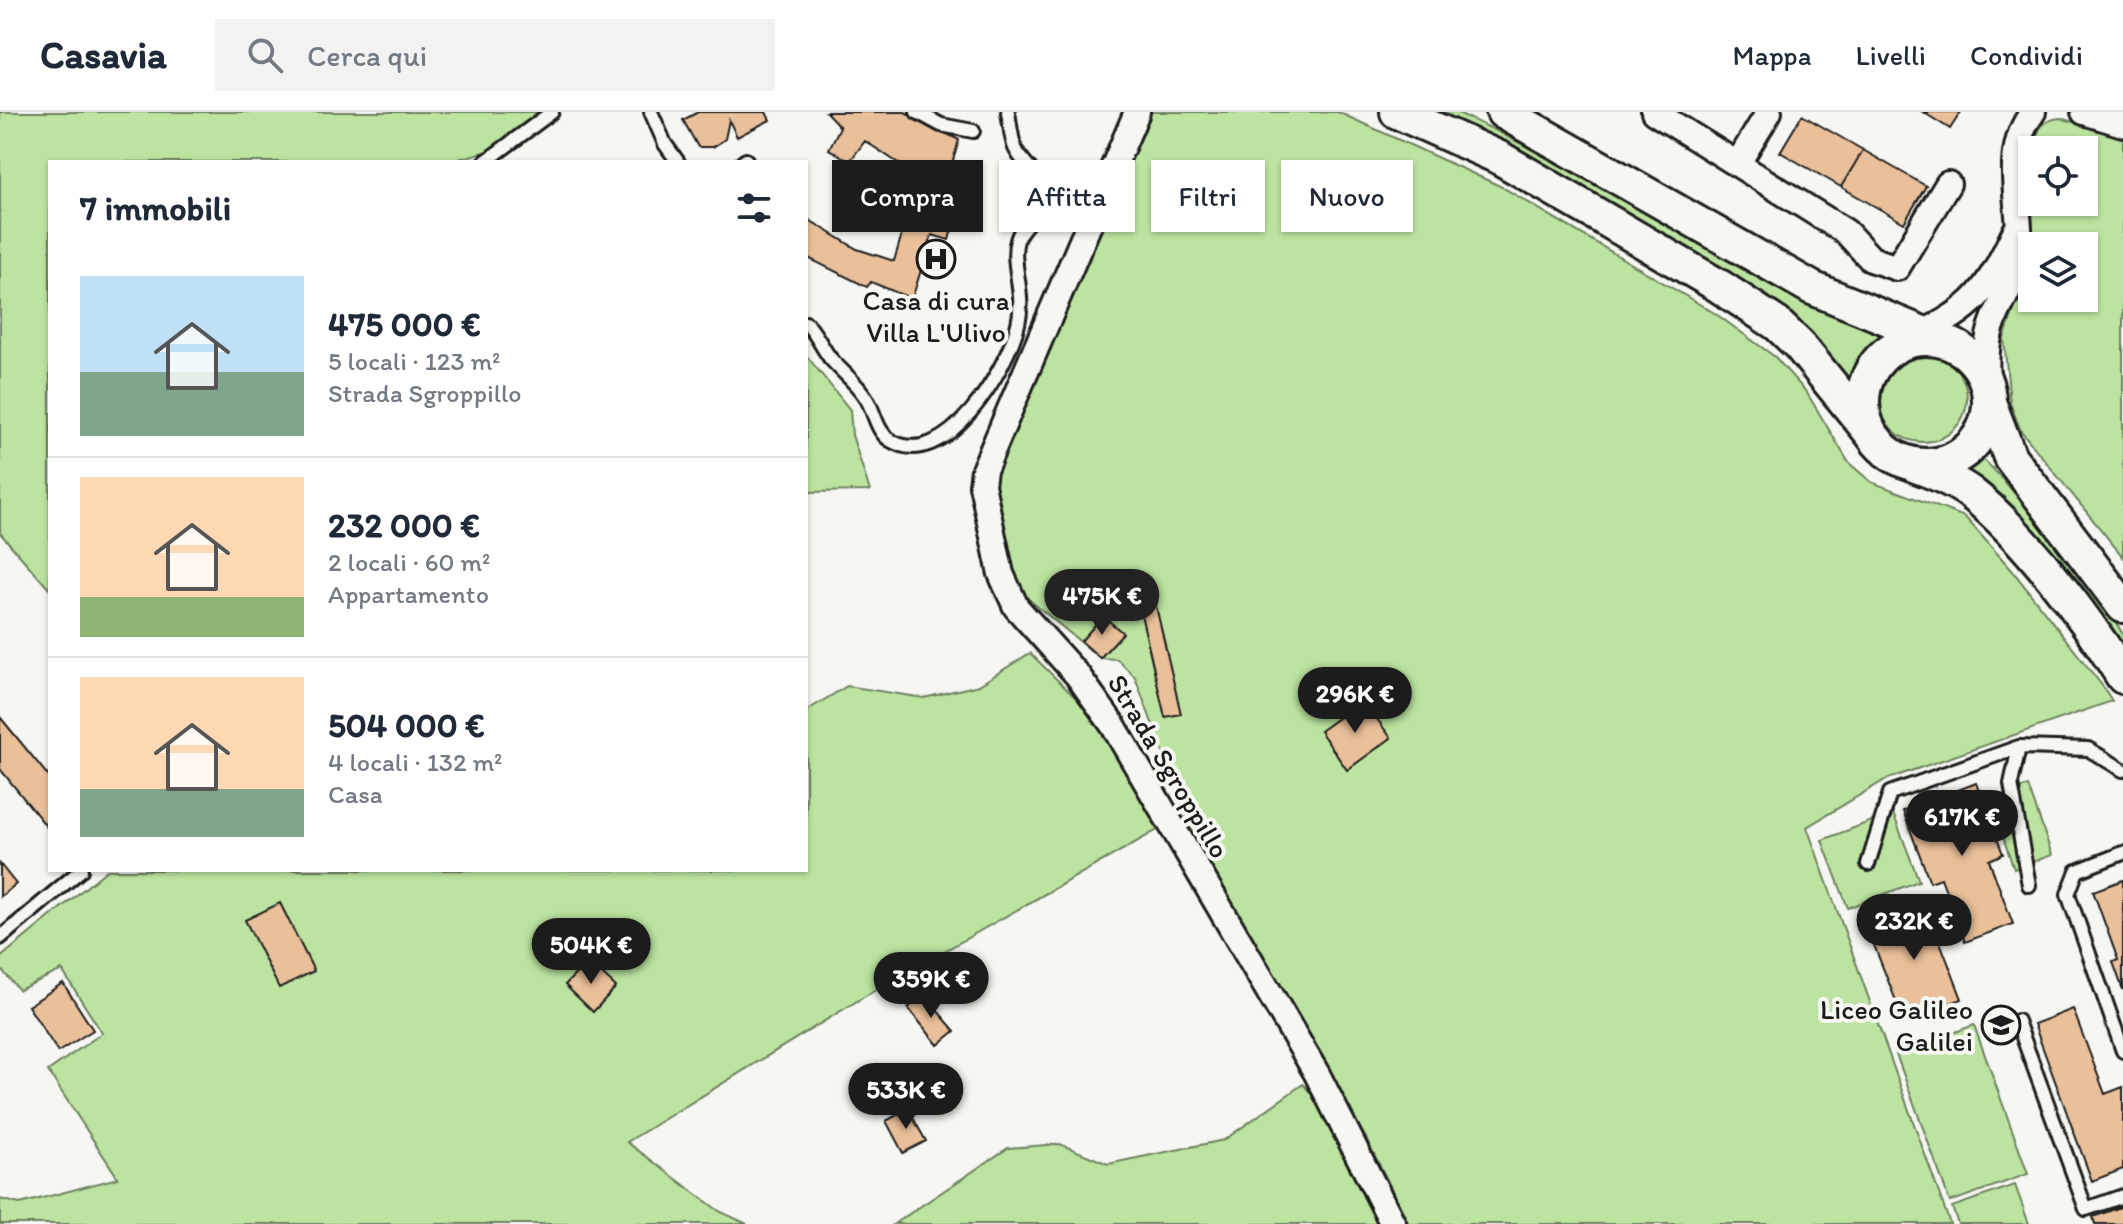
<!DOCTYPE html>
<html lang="it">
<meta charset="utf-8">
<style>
body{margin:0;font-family:Itim,sans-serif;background:#f2f2f3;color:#1f2937;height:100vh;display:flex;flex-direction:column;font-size:30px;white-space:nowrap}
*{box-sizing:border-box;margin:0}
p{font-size:26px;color:#747a83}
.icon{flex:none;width:44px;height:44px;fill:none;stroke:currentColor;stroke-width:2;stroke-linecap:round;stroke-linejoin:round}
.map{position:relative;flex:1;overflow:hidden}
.drawer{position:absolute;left:48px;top:48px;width:760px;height:712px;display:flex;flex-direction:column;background:#fff;border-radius:0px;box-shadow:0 2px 6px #0004}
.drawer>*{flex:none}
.guide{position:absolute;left:832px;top:48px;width:760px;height:72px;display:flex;gap:16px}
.tools{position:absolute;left:2018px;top:24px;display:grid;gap:16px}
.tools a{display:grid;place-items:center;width:80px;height:80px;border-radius:0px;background:#fff;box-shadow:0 2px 6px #0004;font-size:40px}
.price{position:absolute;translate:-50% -68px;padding:0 18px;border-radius:28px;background:#1c1c1c;color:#fff;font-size:26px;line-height:52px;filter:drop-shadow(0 2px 4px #0008)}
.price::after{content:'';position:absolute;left:50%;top:48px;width:24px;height:18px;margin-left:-12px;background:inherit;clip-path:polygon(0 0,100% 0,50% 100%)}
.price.active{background:#222;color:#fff}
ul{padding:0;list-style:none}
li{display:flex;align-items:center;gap:24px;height:200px;padding:0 32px}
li+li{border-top:2px solid #e0e1e3}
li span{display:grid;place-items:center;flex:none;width:224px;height:160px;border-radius:0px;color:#555}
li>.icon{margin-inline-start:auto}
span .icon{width:96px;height:96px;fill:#fffc;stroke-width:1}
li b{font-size:34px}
h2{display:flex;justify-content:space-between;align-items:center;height:96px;padding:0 32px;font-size:34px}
.tag{padding:0 28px;border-radius:0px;background:#fff;box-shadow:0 2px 6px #0004;font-size:28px;line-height:72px}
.tag.active{background:#1c1c1c;color:#fff}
header{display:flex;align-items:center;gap:48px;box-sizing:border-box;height:112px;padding:0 40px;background:#fff;border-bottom:2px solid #e0e1e3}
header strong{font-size:38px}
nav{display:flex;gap:44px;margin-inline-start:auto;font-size:28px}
.search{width:560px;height:72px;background:#f2f2f3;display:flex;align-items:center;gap:20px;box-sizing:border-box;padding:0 28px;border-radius:0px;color:#747a83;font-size:30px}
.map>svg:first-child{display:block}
</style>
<header>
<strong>Casavia</strong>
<div class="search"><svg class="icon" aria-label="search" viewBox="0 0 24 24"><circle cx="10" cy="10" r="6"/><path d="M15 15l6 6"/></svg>Cerca qui</div>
<nav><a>Mappa</a><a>Livelli</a><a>Condividi</a></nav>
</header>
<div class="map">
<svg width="2123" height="1112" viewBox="0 0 2123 1112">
<rect width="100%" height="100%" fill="#f6f6f2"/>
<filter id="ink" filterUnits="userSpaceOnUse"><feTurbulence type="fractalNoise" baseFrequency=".0125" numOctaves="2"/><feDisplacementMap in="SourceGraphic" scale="16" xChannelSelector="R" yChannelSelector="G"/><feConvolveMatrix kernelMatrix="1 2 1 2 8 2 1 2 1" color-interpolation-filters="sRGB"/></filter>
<g filter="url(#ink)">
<!-- green -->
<path fill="#bce4a0" stroke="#6c805e" stroke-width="2" d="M 0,0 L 539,0 L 488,39 L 448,50 L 50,50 L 50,478 L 0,421 Z
M 1146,0 L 1338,0 L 1502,75 L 1716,202 L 1775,245 L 1807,281 L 1849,351 L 1871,370 L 1965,405 L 2011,457 L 2104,576 L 2112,589 L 1885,668 L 1807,715 L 1950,1112 L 1409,1112 L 1368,1030 L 1195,727 L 1135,565 L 1117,547 L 1100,546 L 1026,485 L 1013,462 L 991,374 L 991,359 Z
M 1426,0 L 1456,0 L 1499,20 L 1811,191 L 1880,223 L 1857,247 L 1848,266 L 1818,233 Z
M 2060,6 L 2123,25 L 2123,445 L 2021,319 L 2010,291 L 2004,227 L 2032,144 L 2032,186 L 2084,186 L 2084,134 L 2033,134 L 2032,90 L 2084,90 L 2084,38 L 2035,38 C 2036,20 2040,8 2060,6 Z
M1879 286a44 44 0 1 1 88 0a44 44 0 1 1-88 0Z
M 806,243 L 850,298 L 852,323 L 870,379 L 806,380 Z
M 1977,342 C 1997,355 2118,504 2123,524 C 2123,528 2123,532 2123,536 L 2003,384 L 1965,356 L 1965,353 Z
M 1030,541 L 1096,606 L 1159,717 L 862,886 L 627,1030 L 719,1099 L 747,1112 L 0,1112 L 0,1087 L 20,1092 L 118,1066 L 48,959 L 102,921 L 62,858 L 19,878 L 0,856 L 0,846 L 107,758 L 806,758 L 806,599 L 847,574 L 924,586 L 979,573 Z
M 2028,674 L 2052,743 L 2014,757 L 1990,687 Z
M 1893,701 L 1919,769 L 1848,796 L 1822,728 Z
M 1974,913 L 2028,1062 L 1950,1090 L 1896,942 Z
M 1303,972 L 1314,986 L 1377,1112 L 894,1112 L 1008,1036 L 1060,1032 L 1108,1052 L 1224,1028 Z
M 2015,1073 L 2029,1112 L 1958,1112 L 1952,1095 Z"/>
<!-- building -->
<path fill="#eac09a" stroke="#1c1c1c" stroke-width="2" d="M 698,0 L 766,0 L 770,8 L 737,25 L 729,8 L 725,27 L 713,35 L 698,35 L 683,8 Z
M 826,0 L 905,0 L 959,28 L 938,100 L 955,106 L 949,128 L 932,123 L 912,187 L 871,170 L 867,175 L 806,145 L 806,106 L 857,137 L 894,149 L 919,65 L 865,29 L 850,49 L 829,37 L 840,15 Z
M 1923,0 L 1961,0 L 1950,17 Z
M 1802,3 L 1863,38 L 1841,75 L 1780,40 Z
M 1863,38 L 1926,74 L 1904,111 L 1841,75 Z
M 1152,477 L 1181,602 L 1165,605 L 1136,481 Z
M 1103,504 L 1123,521 L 1100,546 L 1081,529 Z
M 1363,588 L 1391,626 L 1347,658 L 1320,619 Z
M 0,605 L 50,666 L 50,719 L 0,657 Z
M 1976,671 L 2003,742 L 1989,748 L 2013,812 L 1965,830 L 1941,766 L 1930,770 L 1903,699 Z
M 0,752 L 16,772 L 0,785 Z
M 2123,768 L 2123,878 L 2113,850 L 2118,848 L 2093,779 Z
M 280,791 L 314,859 L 279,876 L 245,808 Z
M 1925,791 L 1962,887 L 1904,909 L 1866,813 Z
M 588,849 L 616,875 L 593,900 L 565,873 Z
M 63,871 L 93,918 L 58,940 L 28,894 Z
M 924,883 L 955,919 L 938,933 L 908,896 Z
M 2073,897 L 2105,982 L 2123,975 L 2123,1057 L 2092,1069 L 2034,912 Z
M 908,997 L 926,1029 L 903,1041 L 886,1009 Z
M 2123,1094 L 2123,1112 L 2095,1112 L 2093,1105 Z"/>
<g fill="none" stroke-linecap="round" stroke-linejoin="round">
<defs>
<path id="lane" d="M 651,0 L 665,32 L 678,50
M 917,0 L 941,13 L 973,19
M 485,50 L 552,0
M 743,50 L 746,48
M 806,211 C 816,221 821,234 830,246 C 842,260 857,271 866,286 C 875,300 876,319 890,328 C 945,363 1008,255 1018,212 C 1026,181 1010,151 1017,128 C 1022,109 1043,105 1041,82 C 1039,60 1023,53 1015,36 C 1011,26 1010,11 1008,0
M 2019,635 L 2011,672 L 2029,773
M 2123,741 L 2077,759 L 2068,782 L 2123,939
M 1868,752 L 1890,681 L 2019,635 L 2088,637 L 2123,658
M 0,826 L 81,758
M 2017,909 L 2086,1097 L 2123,1084"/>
<path id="street" d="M 1137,0 L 984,358 L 982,373 L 1001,462 L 1016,495 L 1078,564 L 1113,613 L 1317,962 L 1393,1112
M 1654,0 L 1846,120 L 1871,147 L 1897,156 L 1948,72
M 2084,0 L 2123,12
M 1738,51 L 1769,0
M 1902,232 C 1972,196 1981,191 2015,120
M 1987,276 C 1986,254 1985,229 1994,208 C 2002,187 2017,168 2019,145 C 2024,97 1999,44 2033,0"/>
<path id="secondary" d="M 1397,0 L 1500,46 L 1719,174 L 1777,212 L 1799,233 L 1878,330
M 1503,0 L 1812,176 L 1945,230
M1863 290a63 63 0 1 1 126 0a63 63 0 1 1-126 0Z
M 1989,290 L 2010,345 L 2123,494
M 1916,354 C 1935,361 1955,369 1971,381 C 2024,423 2087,507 2123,565"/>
</defs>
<!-- lane casing -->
<use href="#lane" stroke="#1c1c1c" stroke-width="18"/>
<!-- street casing -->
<use href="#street" stroke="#1c1c1c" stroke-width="30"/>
<!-- secondary casing -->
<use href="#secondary" stroke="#1c1c1c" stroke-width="38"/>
<!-- lane -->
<use href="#lane" stroke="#f6f6f2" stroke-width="12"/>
<!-- street -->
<use href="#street" stroke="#f6f6f2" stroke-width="24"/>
<!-- secondary -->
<use href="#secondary" stroke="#f6f6f2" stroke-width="32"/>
</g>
</g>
<!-- icons -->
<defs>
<symbol id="hospital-ring" viewBox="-11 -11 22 22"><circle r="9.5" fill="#f6f6f2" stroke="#1c1c1c" stroke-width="1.5"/><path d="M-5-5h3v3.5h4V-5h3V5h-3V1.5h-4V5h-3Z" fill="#1c1c1c"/></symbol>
<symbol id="school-ring" viewBox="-11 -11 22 22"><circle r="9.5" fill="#f6f6f2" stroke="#1c1c1c" stroke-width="1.5"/><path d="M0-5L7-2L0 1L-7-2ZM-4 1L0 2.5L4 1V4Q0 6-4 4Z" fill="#1c1c1c"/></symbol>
</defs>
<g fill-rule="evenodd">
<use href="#hospital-ring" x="914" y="125" width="44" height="44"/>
<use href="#school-ring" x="1979" y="891" width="44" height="44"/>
</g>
<g text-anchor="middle" stroke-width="8" stroke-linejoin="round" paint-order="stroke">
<!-- poi labels -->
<g font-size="28" fill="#1c1c1c" stroke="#f6f6f2">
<text x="936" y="198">Casa di cura<tspan x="936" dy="32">Villa L'Ulivo</tspan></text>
<text x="1973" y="907" text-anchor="end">Liceo Galileo<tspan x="1973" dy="32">Galilei</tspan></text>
</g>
<!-- street labels -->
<g font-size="28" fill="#1c1c1c" stroke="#f6f6f2">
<text transform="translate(1169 654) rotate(59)" y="10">Strada Sgroppillo</text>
</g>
</g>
</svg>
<div class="tools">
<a><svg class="icon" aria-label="locate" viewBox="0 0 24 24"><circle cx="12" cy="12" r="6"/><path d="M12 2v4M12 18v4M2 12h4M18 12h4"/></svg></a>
<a><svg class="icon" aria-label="layers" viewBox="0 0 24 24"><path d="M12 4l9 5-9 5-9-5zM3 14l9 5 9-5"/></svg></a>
</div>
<b class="price active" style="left:1102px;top:525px">475K €</b>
<b class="price" style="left:1355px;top:623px">296K €</b>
<b class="price" style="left:1962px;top:746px">617K €</b>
<b class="price" style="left:1914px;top:850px">232K €</b>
<b class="price" style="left:591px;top:874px">504K €</b>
<b class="price" style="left:931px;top:908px">359K €</b>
<b class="price" style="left:906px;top:1019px">533K €</b>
<div class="guide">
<a class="tag active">Compra</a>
<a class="tag">Affitta</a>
<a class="tag">Filtri</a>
<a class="tag">Nuovo</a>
</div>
<section class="drawer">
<h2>7 immobili<svg class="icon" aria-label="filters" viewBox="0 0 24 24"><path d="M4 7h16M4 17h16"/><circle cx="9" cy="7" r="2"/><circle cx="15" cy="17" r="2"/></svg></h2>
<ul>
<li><span style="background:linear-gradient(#bfe0f5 60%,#7fa58c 0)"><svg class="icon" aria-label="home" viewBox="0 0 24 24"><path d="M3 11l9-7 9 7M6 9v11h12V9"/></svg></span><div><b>475 000 €</b><p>5 locali · 123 m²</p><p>Strada Sgroppillo</p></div></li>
<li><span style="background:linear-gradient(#ffd9b3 75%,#8fb573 0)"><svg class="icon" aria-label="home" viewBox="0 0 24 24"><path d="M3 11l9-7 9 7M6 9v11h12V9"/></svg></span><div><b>232 000 €</b><p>2 locali · 60 m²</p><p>Appartamento</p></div></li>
<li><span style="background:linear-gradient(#ffd9b3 70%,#7fa58c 0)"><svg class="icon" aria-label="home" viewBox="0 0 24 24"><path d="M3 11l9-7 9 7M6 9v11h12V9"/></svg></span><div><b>504 000 €</b><p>4 locali · 132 m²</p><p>Casa</p></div></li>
</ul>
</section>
</div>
